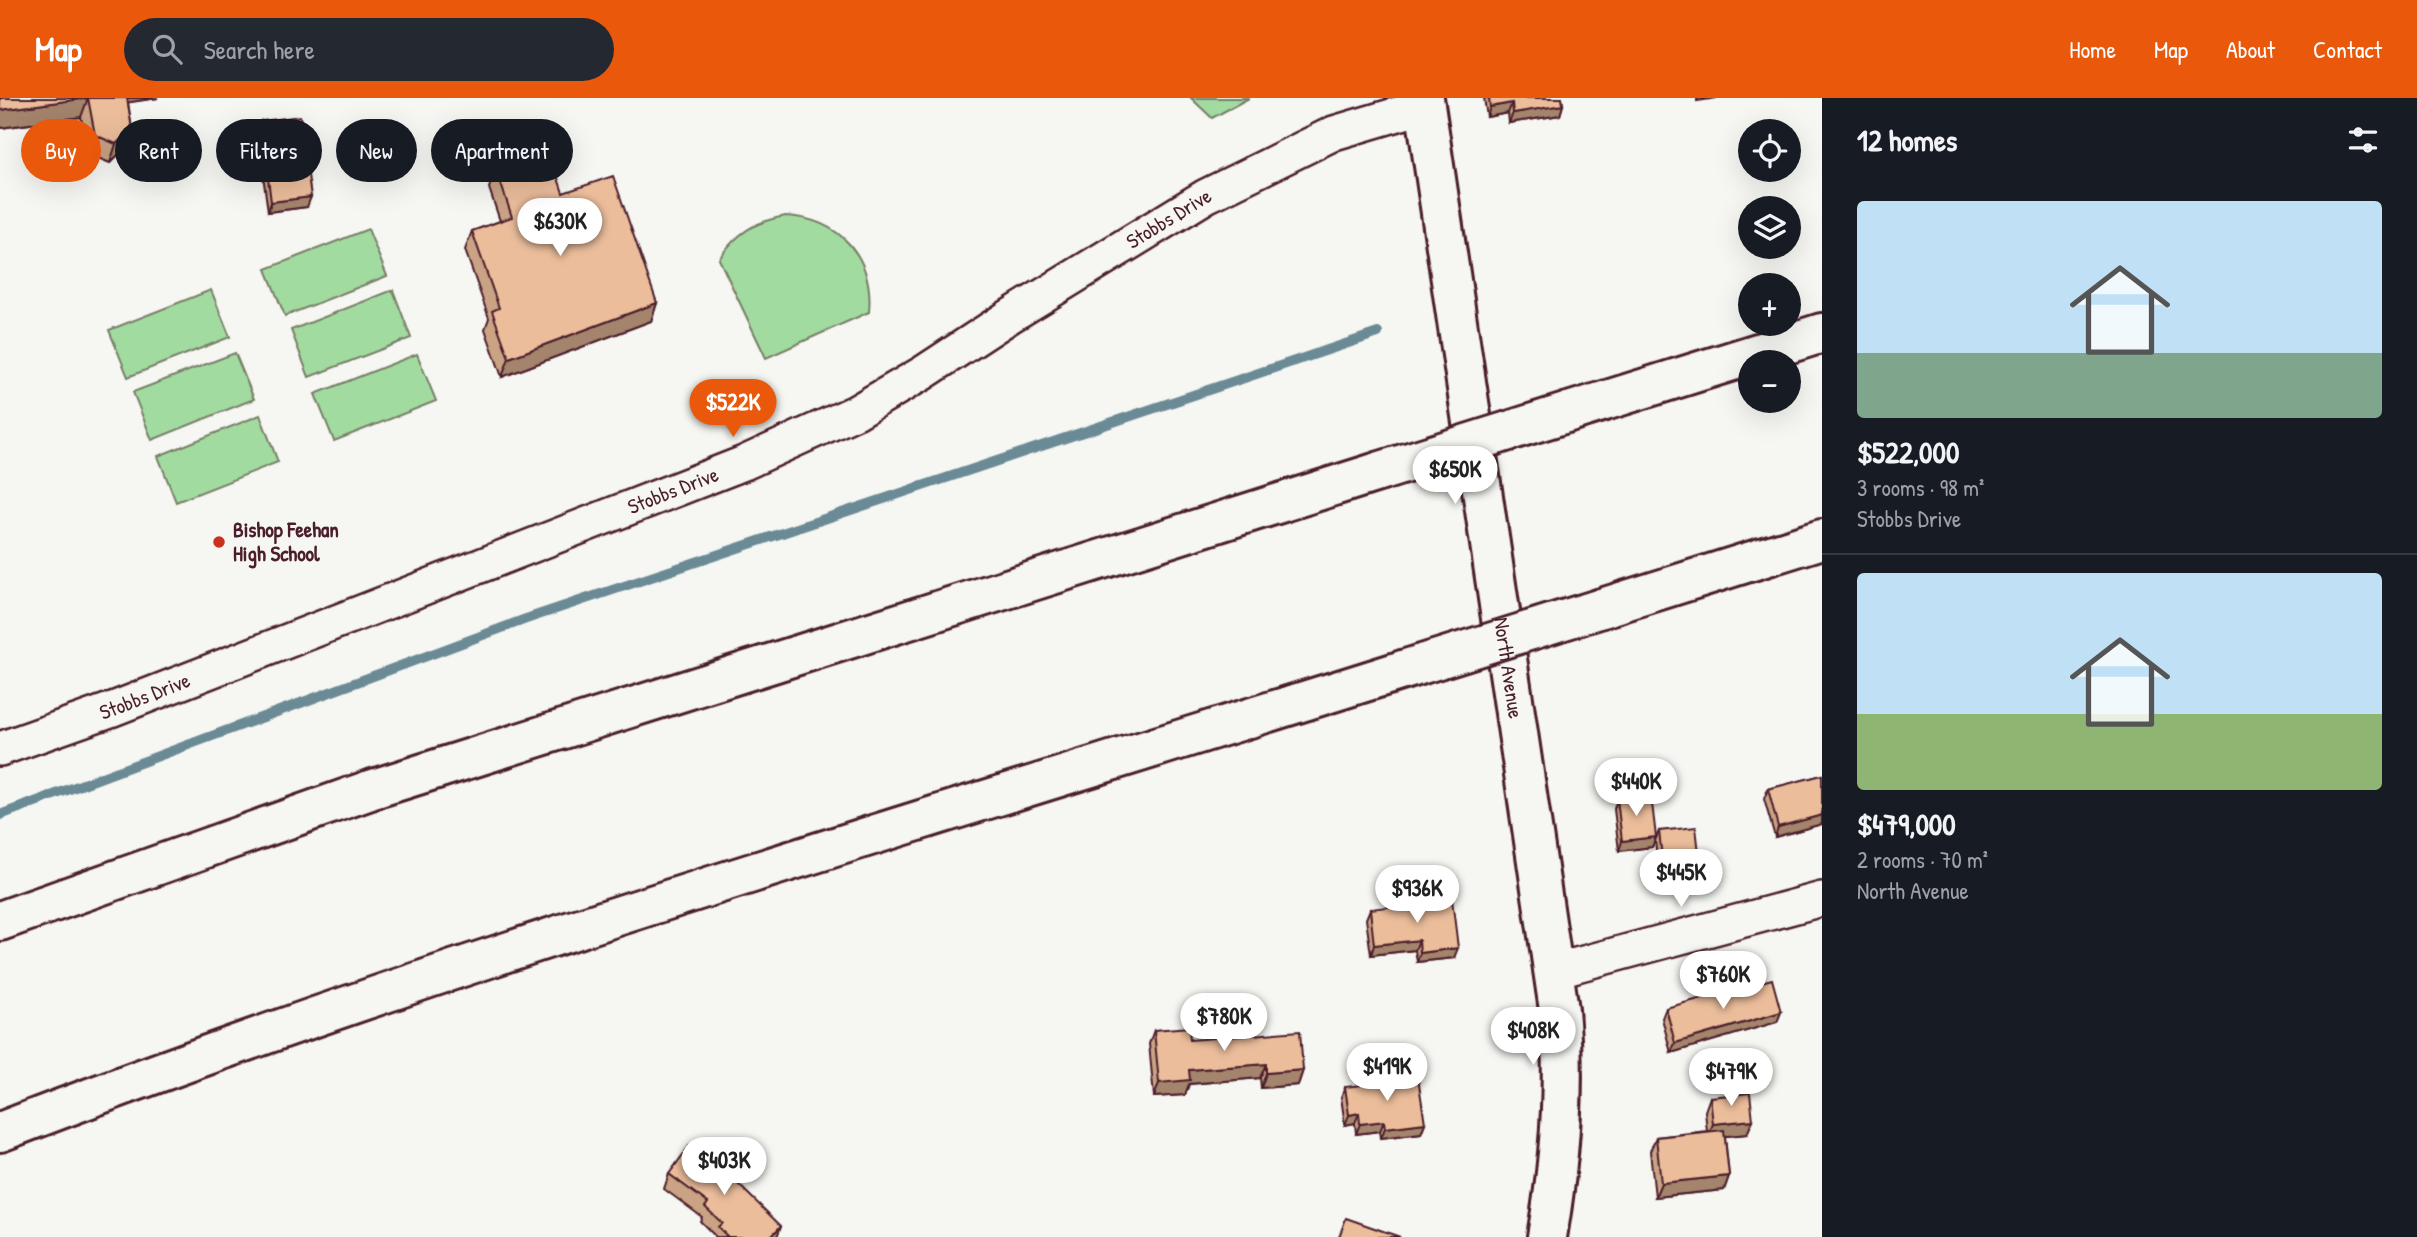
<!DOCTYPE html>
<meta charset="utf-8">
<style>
body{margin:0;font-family:"Patrick Hand",sans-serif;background:#242831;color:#f1f3f6;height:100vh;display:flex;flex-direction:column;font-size:26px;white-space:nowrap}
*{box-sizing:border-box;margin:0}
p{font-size:23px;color:#9ea1a6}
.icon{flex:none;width:38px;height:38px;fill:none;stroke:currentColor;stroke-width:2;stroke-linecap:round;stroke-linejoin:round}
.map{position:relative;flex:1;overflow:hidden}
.side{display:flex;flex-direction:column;background:#171b24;width:595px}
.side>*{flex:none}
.guide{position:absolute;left:21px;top:21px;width:665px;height:63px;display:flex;gap:14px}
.tools{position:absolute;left:1738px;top:21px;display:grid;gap:14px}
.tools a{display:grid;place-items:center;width:63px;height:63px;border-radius:50%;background:#171b24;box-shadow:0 7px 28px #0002;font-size:35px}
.price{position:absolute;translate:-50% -60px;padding:0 16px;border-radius:24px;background:#fff;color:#222;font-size:23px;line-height:46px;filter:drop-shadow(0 2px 4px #0008)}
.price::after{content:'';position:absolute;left:50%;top:42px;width:21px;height:16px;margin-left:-10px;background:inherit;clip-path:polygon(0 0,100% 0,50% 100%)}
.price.active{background:#ea580c;color:#fff}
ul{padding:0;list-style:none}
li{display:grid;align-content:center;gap:14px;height:371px;padding:0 35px}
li+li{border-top:2px solid #363941}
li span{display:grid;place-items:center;height:217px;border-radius:7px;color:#555}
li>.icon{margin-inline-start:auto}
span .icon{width:126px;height:126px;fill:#fffc;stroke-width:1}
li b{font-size:30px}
h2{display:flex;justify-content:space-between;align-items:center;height:84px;padding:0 35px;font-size:30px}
.tag{padding:0 24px;border-radius:32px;background:#171b24;box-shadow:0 7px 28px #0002;font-size:24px;line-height:63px}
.tag.active{background:#ea580c;color:#fff}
header{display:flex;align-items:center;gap:42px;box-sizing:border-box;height:98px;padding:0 35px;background:#ea580c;color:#fff}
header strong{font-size:33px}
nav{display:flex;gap:38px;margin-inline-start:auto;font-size:24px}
.search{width:490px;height:63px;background:#242831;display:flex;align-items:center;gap:18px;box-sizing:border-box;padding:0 24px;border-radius:38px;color:#9ea1a6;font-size:26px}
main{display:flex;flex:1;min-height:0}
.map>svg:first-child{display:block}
</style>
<header>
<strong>Map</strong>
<div class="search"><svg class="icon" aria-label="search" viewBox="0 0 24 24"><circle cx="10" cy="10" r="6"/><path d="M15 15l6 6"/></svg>Search here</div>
<nav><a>Home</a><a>Map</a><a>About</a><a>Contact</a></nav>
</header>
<main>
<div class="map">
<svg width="1822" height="1139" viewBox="0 0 1822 1139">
<rect width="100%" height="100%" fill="#f6f6f2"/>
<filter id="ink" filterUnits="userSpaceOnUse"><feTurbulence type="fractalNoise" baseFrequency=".0143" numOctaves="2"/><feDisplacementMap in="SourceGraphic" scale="14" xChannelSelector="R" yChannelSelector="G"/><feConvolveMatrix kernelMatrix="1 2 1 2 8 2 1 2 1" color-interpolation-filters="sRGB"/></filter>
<g filter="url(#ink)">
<!-- green -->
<path fill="#a2dba0" stroke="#767d66" stroke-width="2" d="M 1191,0 L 1249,0 L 1212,20 Z
M 786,118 C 840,121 874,159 869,214 L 766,260 L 719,161 C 736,135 756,123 786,118 Z
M 368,131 L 387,178 L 285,218 L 266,171 Z
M 211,192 L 230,239 L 128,279 L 109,232 Z
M 393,192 L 411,240 L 309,279 L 291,232 Z
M 235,255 L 254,301 L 152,342 L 133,294 Z
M 417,256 L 436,303 L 334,343 L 315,296 Z
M 260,317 L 278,364 L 176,404 L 158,358 Z"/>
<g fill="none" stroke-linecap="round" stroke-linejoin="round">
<!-- stream -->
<path stroke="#6b8a95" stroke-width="10" d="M 0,717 L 526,521 L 1378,235"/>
<defs>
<g id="minor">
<path id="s1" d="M 0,651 L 113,611 L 744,365 L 856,314 L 923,275 L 1010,218 L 1206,98 L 1334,35 L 1425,8"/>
<path d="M 1554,873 L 1822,801"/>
</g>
<g id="major">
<path id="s2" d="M 1424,0 L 1559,912 C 1566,989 1560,1062 1547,1139"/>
</g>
<path id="highway" d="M 1569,314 L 1822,235
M 1602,510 L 1822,441
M 0,823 L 370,692 L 1378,374
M 0,1034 C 459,857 934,720 1403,572"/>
</defs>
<!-- minor casing -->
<use href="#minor" stroke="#4a1f2b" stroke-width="38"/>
<!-- major casing -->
<use href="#major" stroke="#4a1f2b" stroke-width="44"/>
<!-- highway casing -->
<use href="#highway" stroke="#4a1f2b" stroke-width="44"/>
<!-- minor -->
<use href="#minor" stroke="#f6f6f2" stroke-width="33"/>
<!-- major -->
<use href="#major" stroke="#f6f6f2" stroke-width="38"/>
<!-- highway -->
<use href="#highway" stroke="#f6f6f2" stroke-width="38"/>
<defs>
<path id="highway-bridge" d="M 1378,374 L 1569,314
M 1403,572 L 1602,510"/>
</defs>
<!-- highway-bridge casing -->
<use href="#highway-bridge" stroke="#4a1f2b" stroke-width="44" stroke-linecap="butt"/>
<!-- highway-bridge -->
<use href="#highway-bridge" stroke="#f6f6f2" stroke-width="38"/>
</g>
<!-- wall -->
<path fill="#caa385" stroke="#4a1f2b" stroke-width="2" d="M 0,0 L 158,0 L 128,4 L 132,31 L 125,50 L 110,65 L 88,56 L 81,19 L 0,30 Z
M 1484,0 L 1562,0 L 1563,7 L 1560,17 L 1509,25 L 1508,15 L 1487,19 Z
M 261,23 L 307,109 L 268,114 L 257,33 Z
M 496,71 L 563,95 L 657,205 L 651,223 L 502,279 L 485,231 L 489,220 L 465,152 L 472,133 L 500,123 L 489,90 Z
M 1822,677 L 1822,726 L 1775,739 L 1764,701 L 1768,691 Z
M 1617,701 L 1656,739 L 1652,749 L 1619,753 L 1614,711 Z
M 1659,733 L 1700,764 L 1697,774 L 1659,778 L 1655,743 Z
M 1370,811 L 1454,860 L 1417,864 L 1415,852 L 1371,857 L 1366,821 Z
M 1666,910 L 1781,914 L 1777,924 L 1671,955 L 1662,920 Z
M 1154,932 L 1190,942 L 1303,972 L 1298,987 L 1261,990 L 1260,980 L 1189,986 L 1185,997 L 1154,999 L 1149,946 Z
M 1345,989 L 1425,1025 L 1421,1035 L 1381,1040 L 1380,1033 L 1356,1036 L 1355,1025 L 1345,1027 L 1341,999 Z
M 1710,999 L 1747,1036 L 1725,1038 L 1729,1078 L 1724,1092 L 1655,1099 L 1650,1053 L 1656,1039 L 1707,1033 L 1705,1013 Z
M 669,1076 L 777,1139 L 715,1139 L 715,1138 L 700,1123 L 702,1119 L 664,1091 Z"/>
<!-- shaded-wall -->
<path fill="#a4846c" stroke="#4a1f2b" stroke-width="2" d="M 88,0 L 81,19 L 0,30 L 0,12 Z
M 120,0 L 158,0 L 118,6 Z
M 1697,0 L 1717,0 L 1697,3 Z
M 1512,5 L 1508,15 L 1487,19 L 1490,9 Z
M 1563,7 L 1560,17 L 1509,25 L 1513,15 Z
M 132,31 L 125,50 L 110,65 L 116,46 Z
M 311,99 L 307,109 L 268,114 L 271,104 Z
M 657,205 L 651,223 L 502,279 L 509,260 Z
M 1822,717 L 1822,726 L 1775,739 L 1778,729 Z
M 1656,739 L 1652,749 L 1619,753 L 1622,743 Z
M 1700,764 L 1697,774 L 1659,778 L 1663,768 Z
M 1419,842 L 1415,852 L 1371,857 L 1374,847 Z
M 1458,850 L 1454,860 L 1417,864 L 1420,855 Z
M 1781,914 L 1777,924 L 1671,955 L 1675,945 Z
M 1266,966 L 1260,980 L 1189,986 L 1185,997 L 1154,999 L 1159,985 L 1189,972 Z
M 1303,972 L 1298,987 L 1261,990 L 1266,975 Z
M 1359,1015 L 1355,1025 L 1345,1027 L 1349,1017 Z
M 1753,1022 L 1747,1036 L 1707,1040 L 1713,1026 Z
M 1384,1023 L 1380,1033 L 1356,1036 L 1360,1026 Z
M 1425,1025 L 1421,1035 L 1381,1040 L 1385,1030 Z
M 1729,1078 L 1724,1092 L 1655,1099 L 1661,1085 Z
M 781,1128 L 777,1139 L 770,1139 Z"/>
<!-- building -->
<path fill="#ebbd9b" stroke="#4a1f2b" stroke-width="2" d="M 0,0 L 127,0 L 132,31 L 116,46 L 95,37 L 88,0 L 0,12 Z
M 1489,0 L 1562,0 L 1563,7 L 1513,15 L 1512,5 L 1490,9 Z
M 300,18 L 311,99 L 271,104 L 261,23 Z
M 549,53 L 563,95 L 613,78 L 657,205 L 509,260 L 492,213 L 499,210 L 472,133 L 512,119 L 496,71 Z
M 1822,677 L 1822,717 L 1778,729 L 1768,691 Z
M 1651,697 L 1656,739 L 1622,743 L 1617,701 Z
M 1696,729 L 1700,764 L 1663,768 L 1659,733 Z
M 1452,801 L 1458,850 L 1420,855 L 1419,842 L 1374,847 L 1370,811 Z
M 1772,881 L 1781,914 L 1675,945 L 1666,910 Z
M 1189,929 L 1190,942 L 1300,933 L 1303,972 L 1266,975 L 1266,966 L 1189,972 L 1190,982 L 1159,985 L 1154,932 Z
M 1418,980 L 1425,1025 L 1385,1030 L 1384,1023 L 1360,1026 L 1359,1015 L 1349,1017 L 1345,989 Z
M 1750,995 L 1753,1022 L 1713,1026 L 1710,999 Z
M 1724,1032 L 1729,1078 L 1661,1085 L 1656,1039 Z
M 690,1047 L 735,1083 L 781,1128 L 770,1139 L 725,1139 L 727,1138 L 718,1129 L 722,1125 L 705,1109 L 708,1105 L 669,1076 Z
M 1346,1120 L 1400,1139 L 1339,1139 Z"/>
</g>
<!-- markers -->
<circle fill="#c8321e" stroke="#f6f6f2" stroke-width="2.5" cx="219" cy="444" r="7"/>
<g text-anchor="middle" stroke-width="5" stroke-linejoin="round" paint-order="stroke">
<!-- street labels -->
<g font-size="21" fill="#4a1f2b" stroke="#f6f6f2">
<text dy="7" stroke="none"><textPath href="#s1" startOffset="1288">Stobbs Drive</textPath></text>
<text dy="7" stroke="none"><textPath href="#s1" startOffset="721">Stobbs Drive</textPath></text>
<text dy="7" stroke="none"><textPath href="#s2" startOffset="576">North Avenue</textPath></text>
<text dy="7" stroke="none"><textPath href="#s1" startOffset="154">Stobbs Drive</textPath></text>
</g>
<!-- poi labels -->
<g font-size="21" font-weight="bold" fill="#4a1f2b" stroke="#f6f6f2" text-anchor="start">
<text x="233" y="439">Bishop Feehan<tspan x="233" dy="24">High School</tspan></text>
</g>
</g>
</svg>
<div class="tools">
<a><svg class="icon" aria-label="locate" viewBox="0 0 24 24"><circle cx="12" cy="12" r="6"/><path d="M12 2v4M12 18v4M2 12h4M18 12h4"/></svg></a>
<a><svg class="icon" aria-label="layers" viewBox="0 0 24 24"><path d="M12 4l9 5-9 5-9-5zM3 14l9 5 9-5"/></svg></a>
<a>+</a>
<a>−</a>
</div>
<b class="price" style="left:560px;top:160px">$630K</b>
<b class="price active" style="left:733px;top:341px">$522K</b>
<b class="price" style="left:1455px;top:408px">$650K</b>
<b class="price" style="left:1636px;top:720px">$440K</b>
<b class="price" style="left:1681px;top:811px">$445K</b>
<b class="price" style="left:1417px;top:827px">$936K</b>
<b class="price" style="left:1723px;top:913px">$760K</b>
<b class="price" style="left:1224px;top:955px">$780K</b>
<b class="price" style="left:1533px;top:969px">$408K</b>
<b class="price" style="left:1387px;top:1005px">$419K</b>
<b class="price" style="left:1731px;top:1010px">$479K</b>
<b class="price" style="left:724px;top:1099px">$403K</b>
<div class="guide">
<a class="tag active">Buy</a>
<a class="tag">Rent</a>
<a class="tag">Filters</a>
<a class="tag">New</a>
<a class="tag">Apartment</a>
</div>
</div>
<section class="side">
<h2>12 homes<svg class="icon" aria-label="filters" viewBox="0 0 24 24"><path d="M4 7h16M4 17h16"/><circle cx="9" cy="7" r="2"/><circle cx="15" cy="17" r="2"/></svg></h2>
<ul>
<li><span style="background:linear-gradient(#bfe0f5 70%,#7fa58c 0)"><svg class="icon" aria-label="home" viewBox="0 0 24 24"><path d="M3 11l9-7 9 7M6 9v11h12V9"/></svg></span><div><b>$522,000</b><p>3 rooms · 98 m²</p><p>Stobbs Drive</p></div></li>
<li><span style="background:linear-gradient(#bfe0f5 65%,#8fb573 0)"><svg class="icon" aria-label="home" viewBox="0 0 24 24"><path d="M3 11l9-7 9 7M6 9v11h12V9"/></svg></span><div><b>$479,000</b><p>2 rooms · 70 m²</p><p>North Avenue</p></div></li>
</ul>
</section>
</main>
